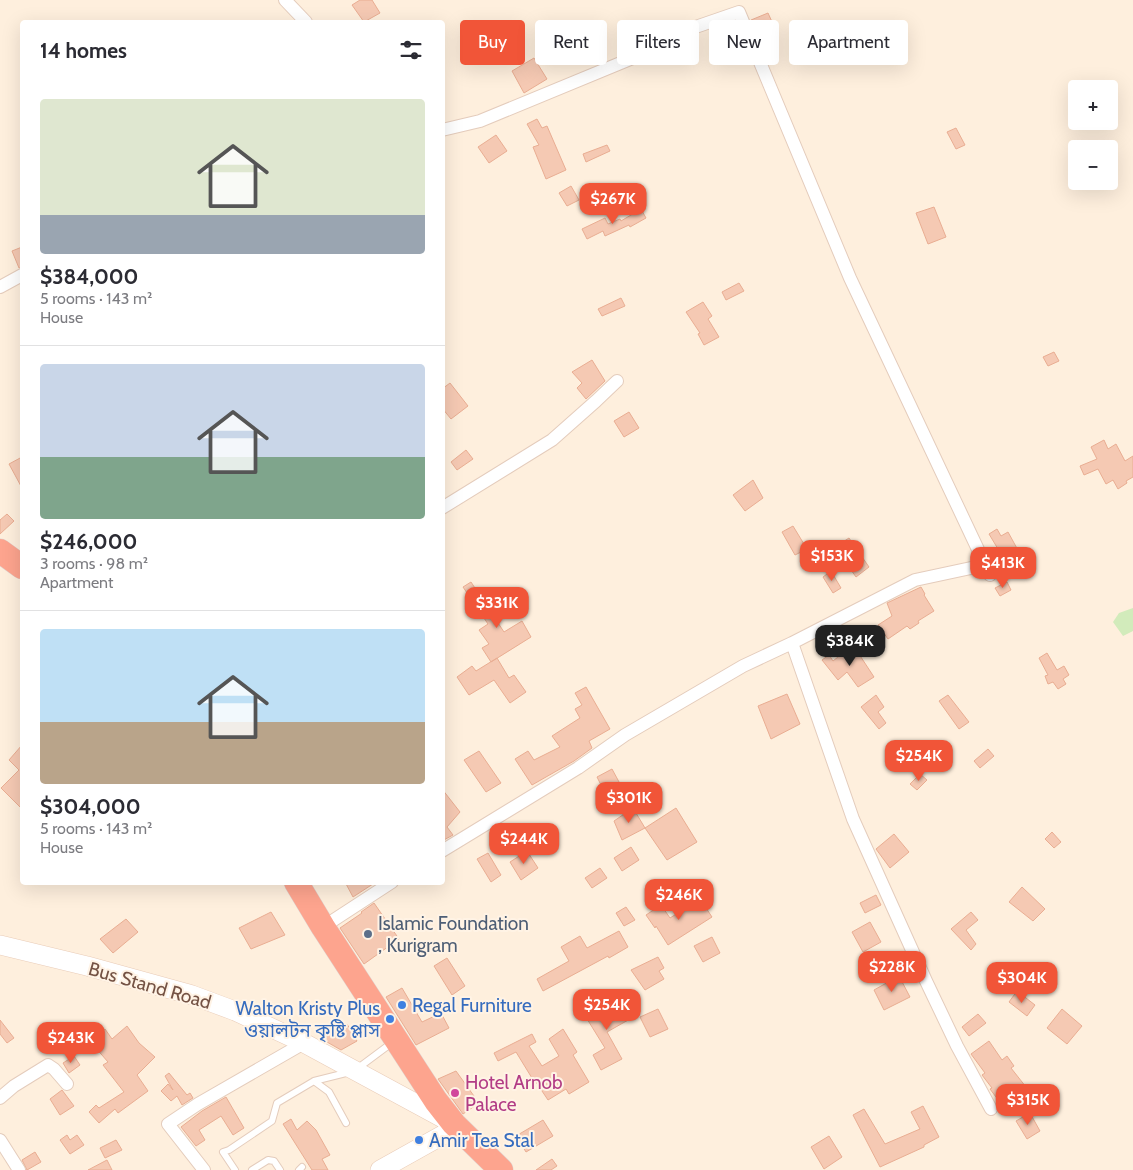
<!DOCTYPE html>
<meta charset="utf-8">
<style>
body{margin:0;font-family:Cabin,"Noto Sans Bengali",sans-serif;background:#f2f2f3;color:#2b2b33;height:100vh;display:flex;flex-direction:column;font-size:19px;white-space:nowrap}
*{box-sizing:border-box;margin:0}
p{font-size:16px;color:#7c7c81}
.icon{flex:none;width:28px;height:28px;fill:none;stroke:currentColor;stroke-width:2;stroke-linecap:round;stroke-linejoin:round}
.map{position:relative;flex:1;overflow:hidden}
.panel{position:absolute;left:20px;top:20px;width:425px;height:865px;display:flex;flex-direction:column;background:#fff;border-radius:5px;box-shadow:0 5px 20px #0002}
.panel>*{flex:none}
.banner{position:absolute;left:460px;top:20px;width:475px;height:45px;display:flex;gap:10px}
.tools{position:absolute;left:1068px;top:80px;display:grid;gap:10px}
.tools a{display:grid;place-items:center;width:50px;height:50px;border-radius:5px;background:#fff;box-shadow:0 5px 20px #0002;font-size:25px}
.price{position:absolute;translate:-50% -42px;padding:0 11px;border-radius:10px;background:#f15538;color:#fff;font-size:16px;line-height:32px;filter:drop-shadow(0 1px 2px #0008)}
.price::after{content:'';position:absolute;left:50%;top:30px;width:15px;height:11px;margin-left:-8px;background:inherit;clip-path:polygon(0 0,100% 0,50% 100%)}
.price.active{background:#222;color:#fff}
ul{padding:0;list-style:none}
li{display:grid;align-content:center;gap:10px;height:265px;padding:0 20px}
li+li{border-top:1px solid #e1e1e2}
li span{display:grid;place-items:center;height:155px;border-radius:5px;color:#555}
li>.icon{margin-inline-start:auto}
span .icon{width:90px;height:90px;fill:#fffc;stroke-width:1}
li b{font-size:21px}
h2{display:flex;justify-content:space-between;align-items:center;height:60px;padding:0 20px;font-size:21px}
.pill{padding:0 18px;border-radius:5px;background:#fff;box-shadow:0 5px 20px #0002;font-size:18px;line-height:45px}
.pill.active{background:#f15538;color:#fff}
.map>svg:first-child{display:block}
</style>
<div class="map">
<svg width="1133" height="1170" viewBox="0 0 1133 1170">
<rect width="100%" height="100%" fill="#feefdd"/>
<!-- green -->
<path fill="#d2ebbb" d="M 1133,608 L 1133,631 L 1123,636 L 1113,622 L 1119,613 Z"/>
<!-- building -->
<path fill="#f5c9b3" stroke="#e9ad92" d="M 360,0 L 372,0 L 380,13 L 364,22 L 352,5 Z
M 768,13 L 778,35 L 761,43 L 751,20 Z
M 483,23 L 493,44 L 475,53 L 465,34 Z
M 568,33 L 575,46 L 552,58 L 543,40 L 550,36 L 553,41 Z
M 534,58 L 547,79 L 524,93 L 512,71 Z
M 537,119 L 542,128 L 547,126 L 566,170 L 546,179 L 533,147 L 539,145 L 527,124 Z
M 956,128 L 965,145 L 956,149 L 947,132 Z
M 496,135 L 507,151 L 489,163 L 478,147 Z
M 607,145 L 610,151 L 586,162 L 583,154 Z
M 571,186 L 579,200 L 567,206 L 559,193 Z
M 934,207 L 946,237 L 928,244 L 916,213 Z
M 641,209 L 646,218 L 630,227 L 629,225 L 605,236 L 603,231 L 587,239 L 582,229 L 605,218 L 608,224 L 620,219 L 621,221 Z
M 22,247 L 22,267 L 19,268 L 12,251 Z
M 739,283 L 744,291 L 726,300 L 722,292 Z
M 621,298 L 625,306 L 602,316 L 598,309 Z
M 703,302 L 712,316 L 708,319 L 719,337 L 704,345 L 698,334 L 700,333 L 686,312 Z
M 1054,352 L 1059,361 L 1048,366 L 1043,357 Z
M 592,360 L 605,381 L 586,399 L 577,388 L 582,383 L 572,372 Z
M 450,383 L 468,406 L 451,419 L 442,408 L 442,389 Z
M 629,412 L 639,428 L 624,437 L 614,421 Z
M 1104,440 L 1108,449 L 1116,444 L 1125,461 L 1133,456 L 1133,477 L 1126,481 L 1127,483 L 1118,489 L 1113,480 L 1106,484 L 1098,469 L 1084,475 L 1080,466 L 1097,459 L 1091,447 Z
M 466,450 L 473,459 L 457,470 L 451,462 Z
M 22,457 L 22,488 L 9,464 Z
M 753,480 L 763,498 L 745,511 L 733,495 Z
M 7,514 L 14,521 L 0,534 L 0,520 Z
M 793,526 L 807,549 L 795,555 L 782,532 Z
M 997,529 L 1001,536 L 1008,532 L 1019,552 L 1022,550 L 1026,557 L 1010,566 L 1000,548 L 998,549 L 989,534 Z
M 849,538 L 869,567 L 856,577 L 842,557 L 838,560 L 832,549 Z
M 831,571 L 841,588 L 833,593 L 823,577 Z
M 471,582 L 504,632 L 522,621 L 531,637 L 491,662 L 482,648 L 489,644 L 479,630 L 488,624 L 463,587 Z
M 1007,582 L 1011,590 L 1000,596 L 995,588 Z
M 921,587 L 925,594 L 924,595 L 934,611 L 918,621 L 919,623 L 910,629 L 907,626 L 888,639 L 878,625 L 892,616 L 887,603 Z
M 853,645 L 874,677 L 858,687 L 847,672 L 838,680 L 822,660 L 829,655 L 833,661 Z
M 1047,653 L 1057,670 L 1064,666 L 1069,675 L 1063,679 L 1066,684 L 1058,689 L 1053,682 L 1048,684 L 1045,676 L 1048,675 L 1039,658 Z
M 497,658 L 509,678 L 514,675 L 526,692 L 510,703 L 494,680 L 469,695 L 457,677 L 472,666 L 476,671 Z
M 586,687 L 610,729 L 589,741 L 592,748 L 574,761 L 532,785 L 515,759 L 528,751 L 534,760 L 560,747 L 552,736 L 580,718 L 575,709 L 582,705 L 575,693 Z
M 787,694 L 800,724 L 771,739 L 758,706 Z
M 876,695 L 884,707 L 878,712 L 886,723 L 879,729 L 861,707 Z
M 948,695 L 969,722 L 959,729 L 939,701 Z
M 22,745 L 22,809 L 1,788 L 19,770 L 9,760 Z
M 988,749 L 994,756 L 980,768 L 974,761 Z
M 479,751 L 501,783 L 486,792 L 464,760 Z
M 612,769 L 625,793 L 609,801 L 597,777 Z
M 920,774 L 927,780 L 917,790 L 910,784 Z
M 442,789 L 460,812 L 447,827 L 453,835 L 442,841 Z
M 633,808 L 645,828 L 622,840 L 614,821 Z
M 676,808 L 697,842 L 667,860 L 645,828 Z
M 1052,832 L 1061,842 L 1054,848 L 1045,839 Z
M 894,834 L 909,852 L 890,868 L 876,849 Z
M 631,847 L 639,860 L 622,871 L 614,858 Z
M 527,851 L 538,868 L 521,880 L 510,862 Z
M 488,853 L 501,875 L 491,882 L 477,859 Z
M 600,868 L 607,878 L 592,888 L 585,878 Z
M 345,882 L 376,882 L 353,897 Z
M 1022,887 L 1045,909 L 1033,921 L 1009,902 Z
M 876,895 L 881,905 L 865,913 L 860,903 Z
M 700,899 L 712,917 L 668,945 L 656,926 L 655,928 L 646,915 L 661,905 L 670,918 Z
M 374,903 L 399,939 L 364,964 L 340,928 L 362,913 L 361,912 Z
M 626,907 L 635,920 L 624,926 L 616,913 Z
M 271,912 L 285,935 L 251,949 L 239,928 Z
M 971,912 L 978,920 L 966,930 L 976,944 L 971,950 L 951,929 Z
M 126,919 L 138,932 L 113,953 L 100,939 Z
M 870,922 L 881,942 L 863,952 L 852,932 Z
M 619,931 L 628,947 L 609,958 L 608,956 L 543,991 L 537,979 L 569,961 L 561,947 L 580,936 L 587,948 Z
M 712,937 L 720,953 L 703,962 L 694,946 Z
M 658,957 L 664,968 L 659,971 L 664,979 L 645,990 L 631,970 Z
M 447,958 L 465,986 L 452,995 L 434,966 Z
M 899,976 L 910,997 L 884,1010 L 874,990 Z
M 402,988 L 422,1022 L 441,1013 L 449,1028 L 416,1045 L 386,997 Z
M 1017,991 L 1035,1005 L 1027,1016 L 1009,1002 Z
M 618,999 L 630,1019 L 607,1032 L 622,1059 L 601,1070 L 593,1055 L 605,1048 L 584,1014 L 594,1008 L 596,1012 Z
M 658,1009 L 668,1029 L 650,1037 L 640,1017 Z
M 1062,1009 L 1082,1026 L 1067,1044 L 1047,1028 Z
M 978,1014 L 986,1023 L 969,1036 L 962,1027 Z
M 0,1020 L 14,1038 L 7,1043 L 0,1034 Z
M 347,1024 L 357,1041 L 341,1050 L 327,1042 L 324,1038 Z
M 127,1026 L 139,1043 L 155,1057 L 137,1075 L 148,1091 L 118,1113 L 115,1109 L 99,1123 L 89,1112 L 96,1105 L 99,1108 L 124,1092 L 103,1065 L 108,1062 L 95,1047 L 89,1051 L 83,1044 L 105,1029 L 112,1039 Z
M 563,1029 L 577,1052 L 573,1055 L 589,1082 L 569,1094 L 566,1089 L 548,1100 L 536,1082 L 535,1083 L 516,1052 L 498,1061 L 494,1053 L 532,1034 L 536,1042 L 529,1046 L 542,1066 L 559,1056 L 549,1039 Z
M 989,1041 L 1002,1060 L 1007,1056 L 1014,1066 L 1011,1068 L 1026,1087 L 1002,1105 L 990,1089 L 992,1088 L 982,1075 L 985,1073 L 971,1054 Z
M 74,1056 L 80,1065 L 69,1073 L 63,1063 Z
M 456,1071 L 479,1103 L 463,1114 L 438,1079 Z
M 169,1073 L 187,1095 L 190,1093 L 193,1098 L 182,1105 L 177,1096 L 171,1101 L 161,1091 L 168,1084 L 173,1090 L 165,1076 Z
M 62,1090 L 74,1106 L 60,1115 L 50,1099 Z
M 226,1097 L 244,1128 L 233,1135 L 221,1116 L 199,1130 L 205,1140 L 196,1146 L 181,1127 L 202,1111 Z
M 923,1106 L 939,1137 L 924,1145 L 924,1147 L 880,1167 L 853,1115 L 864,1109 L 885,1144 L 920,1129 L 911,1112 Z
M 1030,1113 L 1040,1131 L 1027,1139 L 1016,1121 Z
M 291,1119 L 297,1130 L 307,1121 L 316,1130 L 330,1155 L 322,1159 L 328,1170 L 312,1170 L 283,1124 Z
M 543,1120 L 553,1136 L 526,1152 L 516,1136 Z
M 67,1135 L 70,1140 L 77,1135 L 84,1145 L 70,1154 L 60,1140 Z
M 829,1136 L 842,1157 L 824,1169 L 811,1147 Z
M 116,1140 L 122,1150 L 105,1158 L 100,1148 Z
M 35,1152 L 41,1162 L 27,1170 L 22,1160 Z
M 552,1159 L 557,1166 L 551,1170 L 536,1170 Z
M 107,1160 L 112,1170 L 88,1170 Z"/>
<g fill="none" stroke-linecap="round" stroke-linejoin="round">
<defs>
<path id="lane" d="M 314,1081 L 354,1071 L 393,1042
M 235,1170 L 223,1152 L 229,1150 L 272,1121 L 277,1103 L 314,1081 L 329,1092 L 346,1123
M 252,1170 L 268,1160 L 274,1161 L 280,1170
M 299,1170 L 302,1167"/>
<path id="street" d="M 285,0 L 306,22
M 442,130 L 480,121 L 640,55 L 681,32 L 739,12 L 850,278 L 990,575
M 0,287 L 22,275
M 442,508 L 552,440 L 596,401 L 617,381
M 792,643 L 915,580 L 985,565
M 442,851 L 578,768 L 625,735 L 743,666 L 792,643 L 853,819 L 926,981 L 957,1046 L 991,1109
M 323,927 L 392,882
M 0,1098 L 14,1086 L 48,1065 L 54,1069 L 67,1084
M 0,1140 L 19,1170
M 204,1170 L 168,1124 L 198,1104 L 304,1043"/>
<path id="secondary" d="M 0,945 L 87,966 L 192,995 L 235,1011 L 304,1043 L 450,1122
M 380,1170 L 457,1127"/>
<path id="highway" d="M 0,551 L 22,567
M 296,882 L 323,927 L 436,1101 L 454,1124 L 501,1170"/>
</defs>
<!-- lane casing -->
<use href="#lane" stroke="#e4ccbc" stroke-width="8"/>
<!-- street casing -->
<use href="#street" stroke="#e4ccbc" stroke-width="14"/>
<!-- secondary casing -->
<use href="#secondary" stroke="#e9ccb8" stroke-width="20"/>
<!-- highway casing -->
<use href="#highway" stroke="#ded5d2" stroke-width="25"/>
<!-- lane -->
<use href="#lane" stroke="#fff" stroke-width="6"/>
<!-- street -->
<use href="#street" stroke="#fff" stroke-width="12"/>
<!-- secondary -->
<use href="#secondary" stroke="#fff" stroke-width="19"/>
<!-- highway -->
<use href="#highway" stroke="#fda48e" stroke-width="24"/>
</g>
<!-- markers -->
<circle fill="#5c6f8a" stroke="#fff3e5" stroke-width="2" cx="368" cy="934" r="5"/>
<g fill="#3f7fe0" stroke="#fff3e5" stroke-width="2">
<circle cx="402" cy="1005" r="5"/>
<circle cx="390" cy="1019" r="5"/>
<circle cx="419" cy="1140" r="5"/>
</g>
<circle fill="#d1479c" stroke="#fff3e5" stroke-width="2" cx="455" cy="1093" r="5"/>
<g text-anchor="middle" stroke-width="4" stroke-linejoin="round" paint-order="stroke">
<!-- service labels -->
<g font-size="19" fill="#4e5e75" stroke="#fff3e5" text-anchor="start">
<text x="378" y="930">Islamic Foundation<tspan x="378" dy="22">, Kurigram</tspan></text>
</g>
<!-- street labels -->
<g font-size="19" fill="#745244" stroke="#fff3e5">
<text transform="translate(150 985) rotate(16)" y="7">Bus Stand Road</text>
</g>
<!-- shop labels -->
<g font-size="19" fill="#366cbe" stroke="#fff3e5" text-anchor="start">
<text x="412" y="1012">Regal Furniture</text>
<text x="380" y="1015" text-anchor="end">Walton Kristy Plus<tspan x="380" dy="22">ওয়ালটন কৃষ্টি প্লাস</tspan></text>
<text x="429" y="1147">Amir Tea Stal</text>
</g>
<!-- hotel labels -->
<g font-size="19" fill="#b23c85" stroke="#fff3e5" text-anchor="start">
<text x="465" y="1089">Hotel Arnob<tspan x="465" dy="22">Palace</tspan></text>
</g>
</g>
</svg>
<div class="tools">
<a>+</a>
<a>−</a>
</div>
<b class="price" style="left:613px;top:225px">$267K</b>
<b class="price" style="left:832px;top:582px">$153K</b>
<b class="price" style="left:1003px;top:589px">$413K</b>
<b class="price" style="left:497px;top:629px">$331K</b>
<b class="price active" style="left:850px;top:667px">$384K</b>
<b class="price" style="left:919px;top:782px">$254K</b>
<b class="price" style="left:629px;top:824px">$301K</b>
<b class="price" style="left:524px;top:865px">$244K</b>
<b class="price" style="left:679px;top:921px">$246K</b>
<b class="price" style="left:892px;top:993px">$228K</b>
<b class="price" style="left:1022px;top:1004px">$304K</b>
<b class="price" style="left:607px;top:1031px">$254K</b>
<b class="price" style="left:71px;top:1064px">$243K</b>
<b class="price" style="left:1028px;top:1126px">$315K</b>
<div class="banner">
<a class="pill active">Buy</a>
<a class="pill">Rent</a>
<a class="pill">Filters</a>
<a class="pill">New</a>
<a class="pill">Apartment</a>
</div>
<section class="panel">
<h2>14 homes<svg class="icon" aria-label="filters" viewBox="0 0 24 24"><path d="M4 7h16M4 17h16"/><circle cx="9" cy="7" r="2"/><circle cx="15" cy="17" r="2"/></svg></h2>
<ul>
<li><span style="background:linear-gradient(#dfe7d0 75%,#9aa5b1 0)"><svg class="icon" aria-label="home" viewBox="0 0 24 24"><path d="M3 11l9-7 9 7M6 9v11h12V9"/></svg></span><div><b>$384,000</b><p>5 rooms · 143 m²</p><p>House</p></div></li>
<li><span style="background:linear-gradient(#c9d6e8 60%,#7fa58c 0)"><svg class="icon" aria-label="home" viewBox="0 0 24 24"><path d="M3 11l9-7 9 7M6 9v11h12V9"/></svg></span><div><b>$246,000</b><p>3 rooms · 98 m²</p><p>Apartment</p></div></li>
<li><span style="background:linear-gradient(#bfe0f5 60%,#b9a48a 0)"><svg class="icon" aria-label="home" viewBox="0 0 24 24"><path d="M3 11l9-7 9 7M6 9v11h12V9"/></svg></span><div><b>$304,000</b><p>5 rooms · 143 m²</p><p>House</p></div></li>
</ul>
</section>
</div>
